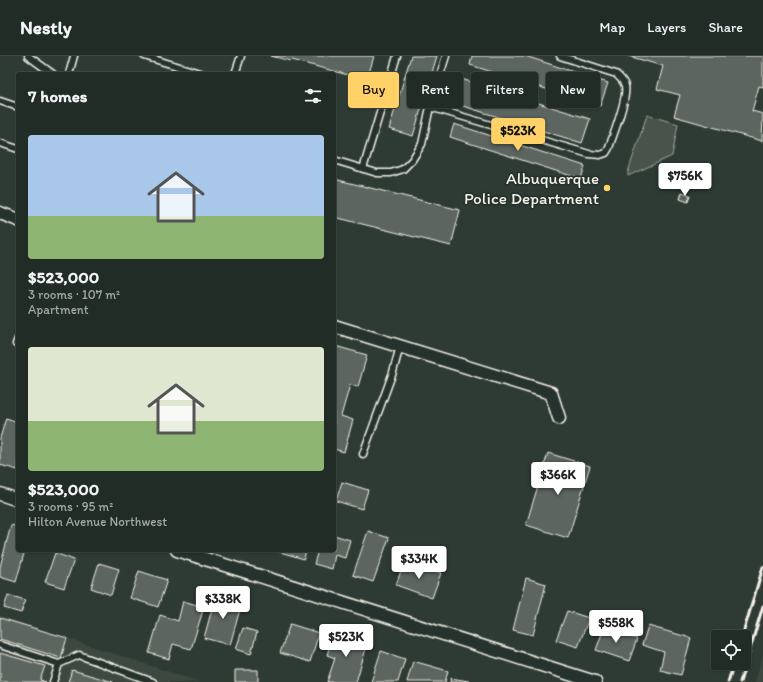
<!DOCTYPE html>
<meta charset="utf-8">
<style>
body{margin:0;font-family:Itim,sans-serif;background:#2e3833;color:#f1f3f6;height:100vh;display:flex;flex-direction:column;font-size:15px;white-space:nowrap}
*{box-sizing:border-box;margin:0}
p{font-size:13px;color:#a2a7a7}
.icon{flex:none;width:22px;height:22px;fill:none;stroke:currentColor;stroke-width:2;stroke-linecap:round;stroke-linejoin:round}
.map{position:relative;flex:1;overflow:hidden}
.sheet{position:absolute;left:16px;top:16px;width:320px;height:480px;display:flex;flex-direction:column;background:#222c27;border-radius:4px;box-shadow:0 1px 3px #0004,0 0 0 1px #3f4844}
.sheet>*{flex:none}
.banner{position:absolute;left:348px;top:16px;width:355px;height:36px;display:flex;gap:8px}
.buttons{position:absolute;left:711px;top:574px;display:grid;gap:8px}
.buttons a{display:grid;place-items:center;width:40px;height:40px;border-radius:4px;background:#222c27;box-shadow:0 1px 3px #0004,0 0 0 1px #3f4844;font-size:20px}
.price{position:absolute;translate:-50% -34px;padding:0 9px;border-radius:4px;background:#fff;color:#222;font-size:13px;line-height:26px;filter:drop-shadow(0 1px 2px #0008)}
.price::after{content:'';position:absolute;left:50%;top:24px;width:12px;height:9px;margin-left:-6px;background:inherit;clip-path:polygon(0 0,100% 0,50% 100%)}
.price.active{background:#ffd166;color:#111}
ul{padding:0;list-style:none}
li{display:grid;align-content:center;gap:8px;height:212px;padding:0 12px}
li span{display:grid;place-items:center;height:124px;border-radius:4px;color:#555}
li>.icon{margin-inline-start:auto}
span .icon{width:72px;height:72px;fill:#fffc;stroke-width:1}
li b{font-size:17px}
h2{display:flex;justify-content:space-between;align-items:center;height:48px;padding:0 12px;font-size:17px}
.pill{padding:0 14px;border-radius:4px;background:#222c27;box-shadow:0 1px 3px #0004,0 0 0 1px #3f4844;font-size:14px;line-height:36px}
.pill.active{background:#ffd166;color:#111}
header{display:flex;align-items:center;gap:24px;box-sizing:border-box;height:56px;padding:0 20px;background:#222c27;border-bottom:1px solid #3f4844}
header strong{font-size:19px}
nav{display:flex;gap:22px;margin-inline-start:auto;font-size:14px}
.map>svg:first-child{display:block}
</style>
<header>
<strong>Nestly</strong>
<nav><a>Map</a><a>Layers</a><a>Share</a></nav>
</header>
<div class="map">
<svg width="763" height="626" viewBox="0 0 763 626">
<rect width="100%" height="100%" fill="#2e3b34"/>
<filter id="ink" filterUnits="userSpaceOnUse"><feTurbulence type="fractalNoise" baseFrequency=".025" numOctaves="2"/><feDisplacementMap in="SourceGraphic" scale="8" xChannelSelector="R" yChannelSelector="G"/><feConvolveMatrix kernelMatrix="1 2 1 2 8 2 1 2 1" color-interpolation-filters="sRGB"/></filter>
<g filter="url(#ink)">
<!-- built -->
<path fill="#3c4841" d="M 0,560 L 200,626 L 0,626 Z
M 763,599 L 763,626 L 755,626 Z"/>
<!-- green -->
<path fill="#48524c" stroke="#9ea29a" d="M 647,59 L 678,68 L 672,100 L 628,120 L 628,116 Z"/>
<!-- building -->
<path fill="#5c655e" stroke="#f4f1e8" d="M 271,0 L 374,0 L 367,24 L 292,4 L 291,5 Z
M 411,0 L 437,0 L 413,80 L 389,73 Z
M 472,0 L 525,0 L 608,27 L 600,50 L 470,9 Z
M 628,0 L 763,0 L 763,31 L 759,30 L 752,55 L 763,58 L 762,85 L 674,60 L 680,39 L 657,33 L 663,10 Z
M 458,22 L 590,63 L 582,87 L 450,46 Z
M 454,68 L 585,110 L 581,123 L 450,81 Z
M 334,123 L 460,154 L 451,190 L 334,161 Z
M 682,136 L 690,139 L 688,146 L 680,143 Z
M 335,290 L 367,299 L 358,331 L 350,329 L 341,360 L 353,364 L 344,396 L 334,393 L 334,292 Z
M 6,362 L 18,366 L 18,414 L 0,409 L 0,382 Z
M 548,397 L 590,410 L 568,482 L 526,469 Z
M 342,426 L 368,434 L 362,453 L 336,445 Z
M 11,469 L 18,471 L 18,494 L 25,494 L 16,526 L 0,521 L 0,511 Z
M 368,475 L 389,482 L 373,526 L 353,519 Z
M 334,479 L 350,484 L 345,502 L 335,499 L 332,513 L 314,508 L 318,494 L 334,494 Z
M 273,494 L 306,494 L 304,503 Z
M 55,497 L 74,504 L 64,532 L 45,526 Z
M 99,507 L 119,513 L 111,539 L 91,532 Z
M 414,507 L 441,517 L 432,542 L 396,529 L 403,509 L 412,512 Z
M 139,515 L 167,524 L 158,551 L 130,542 Z
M 526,522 L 546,528 L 533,579 L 513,574 Z
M 216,538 L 242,546 L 230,589 L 204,582 Z
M 8,539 L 25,544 L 21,557 L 4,552 Z
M 183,545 L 204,551 L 191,593 L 173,588 L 169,603 L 149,597 L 160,559 L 178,565 Z
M 567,555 L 589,562 L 578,591 L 556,584 Z
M 0,562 L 67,582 L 61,602 L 0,583 Z
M 290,568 L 319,577 L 310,606 L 280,597 Z
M 648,570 L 691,582 L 681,619 L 660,614 L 664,596 L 642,589 Z
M 243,572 L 257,576 L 251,598 L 236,593 Z
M 604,572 L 637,583 L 629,605 L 596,594 Z
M 334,576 L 368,586 L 356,626 L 327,626 L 335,602 L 327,599 Z
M 381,595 L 405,603 L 398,626 L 371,626 Z
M 0,597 L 45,610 L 40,624 L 46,626 L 0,626 Z
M 413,605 L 448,615 L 445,626 L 407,626 Z
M 72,614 L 113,626 L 68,626 Z
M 235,614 L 258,614 L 258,626 L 235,626 Z
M 451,622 L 474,626 L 450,626 Z"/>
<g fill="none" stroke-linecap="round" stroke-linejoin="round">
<defs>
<path id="lane" d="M 28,0 L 53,18
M 144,0 L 203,18
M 69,18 L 74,0
M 235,18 L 241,0
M 0,45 L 18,51
M 430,51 L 589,98 L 600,99 L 606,97 L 609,92 C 613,79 628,42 625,30 C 624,25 620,22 616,18 L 560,0
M 0,87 L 18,93
M 334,104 L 377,117 L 391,117 L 403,113 L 412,104 L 422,88 L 430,51 L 446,0
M 363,113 L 397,0
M 16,288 L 18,283
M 363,398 L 393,316 L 400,290
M 0,589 L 59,608 L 79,599 L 153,626
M 53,626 L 59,608"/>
<path id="street" d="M 0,157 L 18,164
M 334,270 L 551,337 L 559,362
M 0,438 L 18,444
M 177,494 L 595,626"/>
</defs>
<!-- lane casing -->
<use href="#lane" stroke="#f4f1e8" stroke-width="9"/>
<!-- street casing -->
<use href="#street" stroke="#f4f1e8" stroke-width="15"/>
<!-- lane -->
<use href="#lane" stroke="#26332d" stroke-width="6"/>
<!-- street -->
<use href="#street" stroke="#26332d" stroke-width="12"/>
<!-- rail -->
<path stroke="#f4f1e8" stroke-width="3" d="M 742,581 L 763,511
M 728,626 L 734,607
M 740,626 L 763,550"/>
</g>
</g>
<!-- markers -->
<circle fill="#ffd166" stroke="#26332d" stroke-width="1.5" cx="607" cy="132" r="4"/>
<g text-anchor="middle" stroke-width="3.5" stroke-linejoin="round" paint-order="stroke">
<!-- poi labels -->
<g font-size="17" fill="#f4f1e8" stroke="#26332d" text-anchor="end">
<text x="599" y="128">Albuquerque<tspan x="599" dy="20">Police Department</tspan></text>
</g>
</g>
</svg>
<div class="buttons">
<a><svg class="icon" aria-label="locate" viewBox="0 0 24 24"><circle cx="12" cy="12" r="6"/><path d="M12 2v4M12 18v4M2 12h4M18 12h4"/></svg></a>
</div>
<b class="price active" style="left:518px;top:96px">$523K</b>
<b class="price" style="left:685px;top:141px">$756K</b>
<b class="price" style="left:558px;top:440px">$366K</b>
<b class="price" style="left:419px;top:524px">$334K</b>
<b class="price" style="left:223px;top:564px">$338K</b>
<b class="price" style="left:616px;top:588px">$558K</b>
<b class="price" style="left:346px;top:602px">$523K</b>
<div class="banner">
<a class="pill active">Buy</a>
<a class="pill">Rent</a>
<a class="pill">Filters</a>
<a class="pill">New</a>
</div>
<section class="sheet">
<h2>7 homes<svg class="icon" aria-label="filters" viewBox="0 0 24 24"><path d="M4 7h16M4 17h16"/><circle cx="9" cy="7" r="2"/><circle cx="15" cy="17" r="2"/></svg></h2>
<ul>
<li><span style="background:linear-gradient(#a9c7e8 65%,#8fb573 0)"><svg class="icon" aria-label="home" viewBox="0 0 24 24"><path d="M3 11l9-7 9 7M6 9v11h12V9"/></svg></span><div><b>$523,000</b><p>3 rooms · 107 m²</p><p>Apartment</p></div></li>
<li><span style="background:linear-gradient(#dfe7d0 60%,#8fb573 0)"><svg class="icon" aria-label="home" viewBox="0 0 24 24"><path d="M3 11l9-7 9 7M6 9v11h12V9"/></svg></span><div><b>$523,000</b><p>3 rooms · 95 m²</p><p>Hilton Avenue Northwest</p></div></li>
</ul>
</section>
</div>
